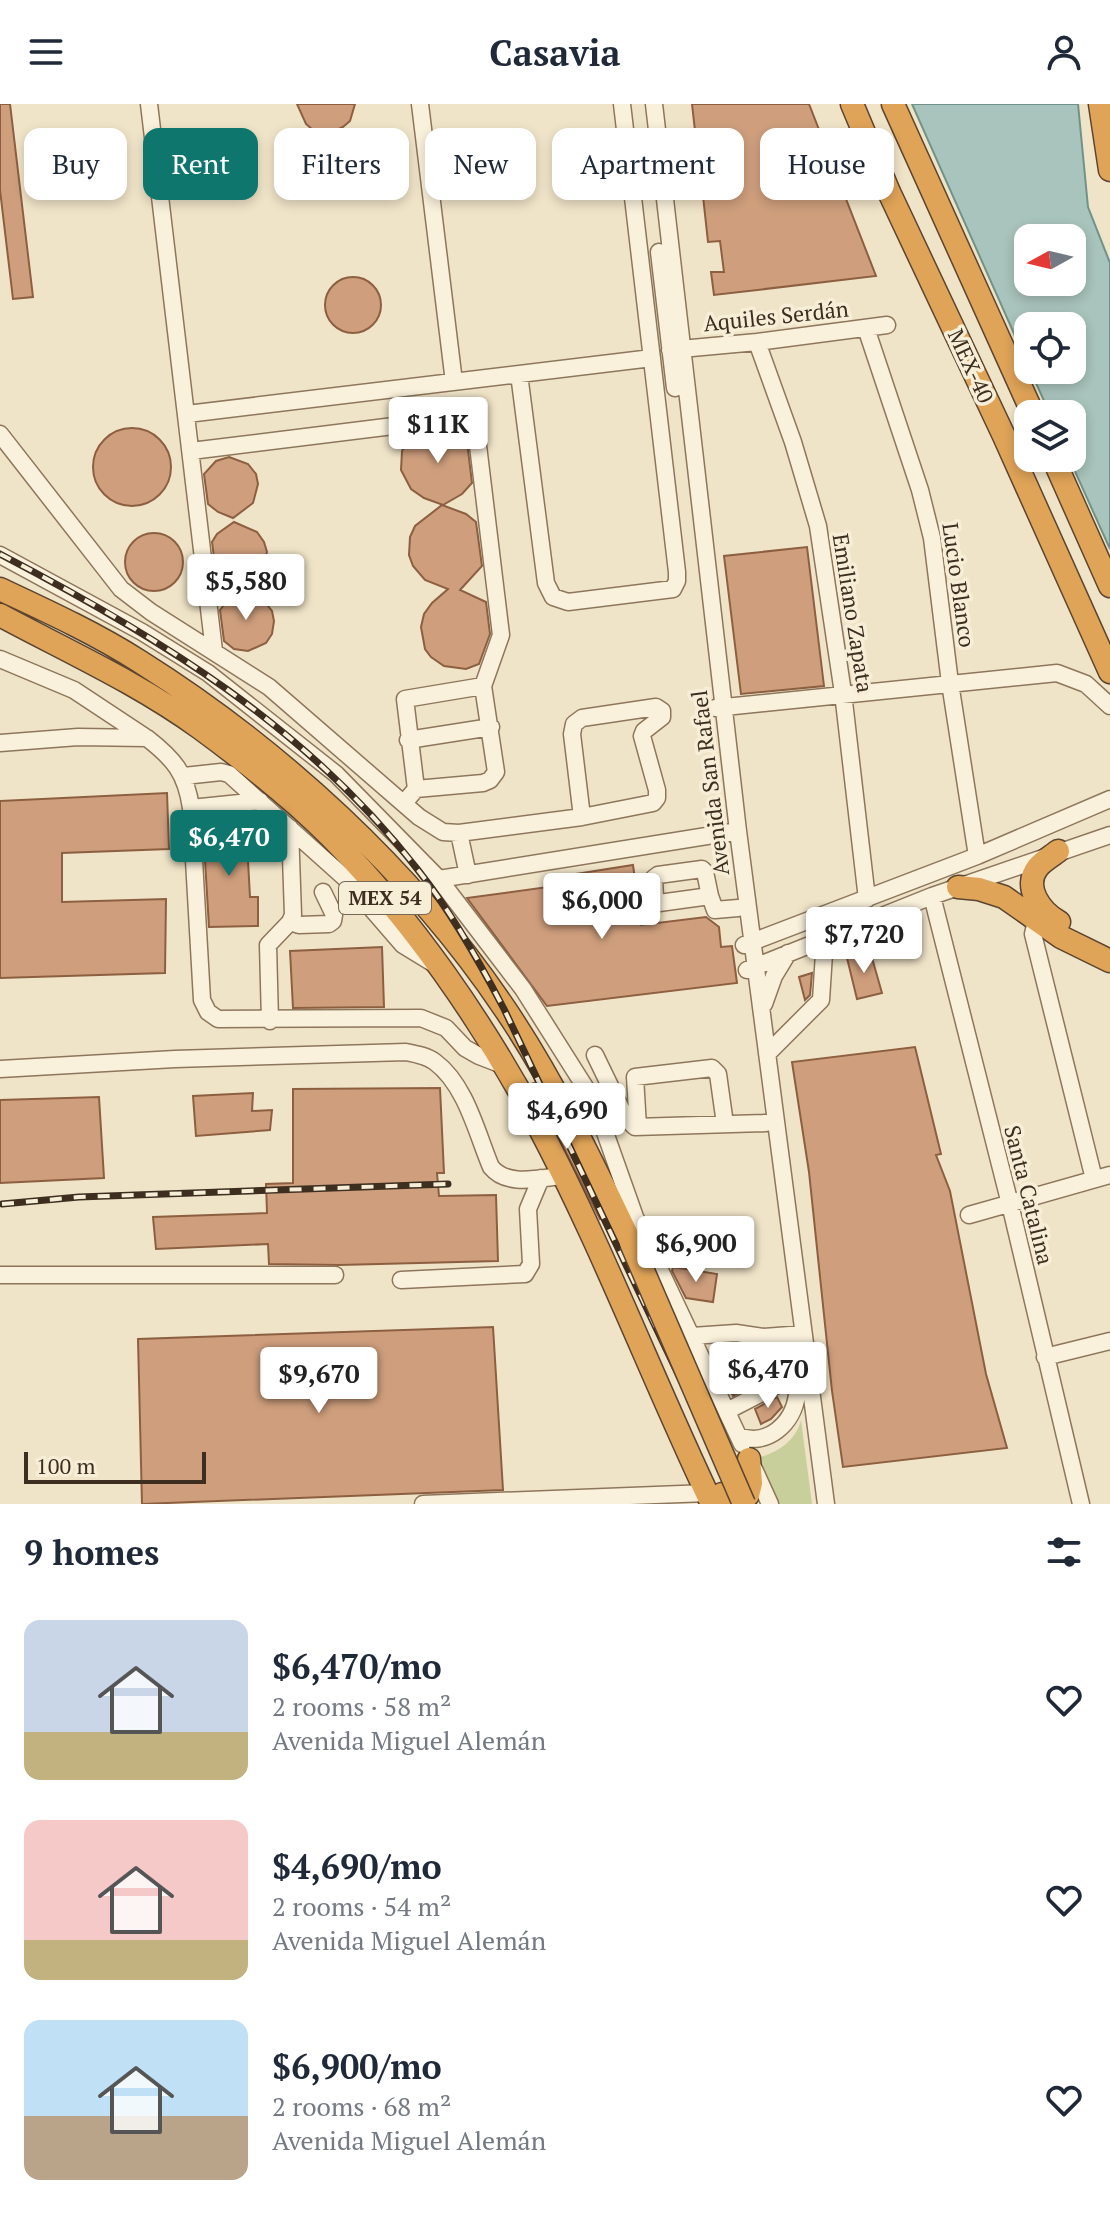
<!DOCTYPE html>
<meta charset="utf-8">
<style>
body{margin:0;font-family:"PT Serif",serif;background:#f2f2f3;color:#1f2937;height:100vh;display:flex;flex-direction:column;font-size:30px;white-space:nowrap}
*{box-sizing:border-box;margin:0}
p{font-size:26px;color:#747a83}
.icon{flex:none;width:44px;height:44px;fill:none;stroke:currentColor;stroke-width:2;stroke-linecap:round;stroke-linejoin:round}
.map{position:relative;height:1400px;overflow:hidden}
.panel{display:flex;flex-direction:column;background:#fff;flex:1}
.panel>*{flex:none}
.top-card{position:absolute;left:24px;top:24px;width:1062px;height:72px;display:flex;gap:16px}
.needle{width:52px;rotate:262deg}
.fabs{position:absolute;left:1014px;top:120px;display:grid;gap:16px}
.fabs a{display:grid;place-items:center;width:72px;height:72px;border-radius:16px;background:#fff;box-shadow:0 4px 12px #0003;font-size:40px}
.scale{position:absolute;left:24px;bottom:20px;width:182px;box-sizing:border-box;padding-left:8px;border:4px solid #3d2e20;border-top:0;font-size:22px;line-height:28px;white-space:nowrap;color:#3d2e20;-webkit-text-stroke:6px #f7eed8;paint-order:stroke}
.price{position:absolute;translate:-50% -68px;padding:0 18px;border-radius:8px;background:#fff;color:#222;font-size:26px;line-height:52px;filter:drop-shadow(0 2px 4px #0008)}
.price::after{content:'';position:absolute;left:50%;top:48px;width:24px;height:18px;margin-left:-12px;background:inherit;clip-path:polygon(0 0,100% 0,50% 100%)}
.price.selected{background:#0f766e;color:#fff}
ul{padding:0;list-style:none}
li{display:flex;align-items:center;gap:24px;height:200px;padding:0 24px}
li span{display:grid;place-items:center;flex:none;width:224px;height:160px;border-radius:16px;color:#555}
li>.icon{margin-inline-start:auto}
span .icon{width:96px;height:96px;fill:#fffc;stroke-width:1}
li b{font-size:34px}
h2{display:flex;justify-content:space-between;align-items:center;height:96px;padding:0 24px;font-size:34px}
.tag{padding:0 28px;border-radius:16px;background:#fff;box-shadow:0 4px 12px #0003;font-size:28px;line-height:72px}
.tag.selected{background:#0f766e;color:#fff}
header{display:flex;justify-content:space-between;align-items:center;height:104px;padding:0 24px;background:#fff;font-size:36px;font-weight:600}
.map>svg:first-child{display:block}
</style>
<header><svg class="icon" aria-label="menu" viewBox="0 0 24 24"><path d="M4 6h16M4 12h16M4 18h16"/></svg>Casavia<svg class="icon" aria-label="person" viewBox="0 0 24 24"><circle cx="12" cy="8" r="4"/><path d="M4 21q1-7 8-7t8 7"/></svg></header>
<div class="map">
<svg width="1110" height="1400" viewBox="0 0 1110 1400">
<rect width="100%" height="100%" fill="#f0e4c8"/>
<!-- green -->
<path fill="#c9cf9b" d="M 801,1316 L 812,1400 L 777,1400 L 756,1354 C 776,1350 796,1337 801,1316 Z"/>
<!-- water -->
<path fill="#a9c4bc" stroke="#6f938a" stroke-width="2" fill-rule="evenodd" d="M 912,0 L 1078,0 L 1088,103 L 1110,159 L 1110,445 L 1069,354 L 1072,354 L 1072,310 L 1050,310 L 1030,266 L 1072,266 L 1072,222 L 1028,222 L 1028,261 ZM 1028,134 L 1072,134 L 1072,178 L 1028,178 Z"/>
<!-- building -->
<path fill="#cf9f7d" stroke="#8d5f41" stroke-width="2" d="M 0,0 L 10,0 L 33,193 L 13,195 L 0,86 Z
M 297,0 L 355,0 L 350,17 L 343,23 L 330,29 L 313,26 L 306,20 Z
M 692,0 L 809,0 L 876,172 L 714,191 L 711,168 L 724,168 L 720,137 L 708,138 L 703,92 L 715,90 L 711,60 L 699,62 Z
M325 201a28 28 0 1 1 56 0a28 28 0 1 1-56 0Z
M93 363a39 39 0 1 1 78 0a39 39 0 1 1-78 0Z
M 457,325 L 466,330 L 472,379 L 462,390 L 443,401 L 424,394 L 411,385 L 401,366 L 402,347 L 412,331 Z
M 229,353 L 248,360 L 256,370 L 258,380 L 253,399 L 233,414 L 218,408 L 208,400 L 204,370 L 216,357 Z
M 442,401 L 466,410 L 476,418 L 482,462 L 460,486 L 486,498 L 490,530 L 479,560 L 466,565 L 444,562 L 431,553 L 425,545 L 421,523 L 424,510 L 432,499 L 448,485 L 425,476 L 413,462 L 409,451 L 410,433 L 415,422 Z
M 234,418 L 257,428 L 264,438 L 267,448 L 261,467 L 242,482 L 226,476 L 216,468 L 212,438 L 217,430 Z
M125 458a29 29 0 1 1 58 0a29 29 0 1 1-58 0Z
M 807,443 L 824,582 L 741,590 L 724,452 Z
M 242,487 L 264,497 L 272,507 L 274,517 L 272,530 L 266,539 L 248,547 L 234,545 L 224,537 L 220,506 L 228,496 Z
M 167,689 L 169,745 L 62,749 L 62,798 L 166,795 L 165,869 L 0,874 L 0,697 Z
M 246,721 L 250,793 L 258,793 L 258,822 L 209,823 L 203,723 Z
M 633,761 L 641,821 L 706,813 L 719,823 L 721,843 L 732,842 L 737,879 L 547,902 L 467,794 L 570,780 L 569,771 Z
M 382,843 L 384,903 L 293,904 L 290,847 Z
M 870,847 L 882,889 L 857,895 L 847,854 Z
M 812,869 L 810,891 L 805,896 L 799,873 Z
M 915,943 L 941,1050 L 936,1051 L 950,1087 L 986,1270 L 1007,1344 L 843,1363 L 832,1287 L 809,1068 L 792,958 Z
M 534,979 L 560,1027 L 603,1113 L 600,1115 L 531,980 Z
M 440,984 L 444,1069 L 437,1069 L 439,1092 L 496,1091 L 498,1157 L 339,1161 L 269,1160 L 268,1140 L 156,1145 L 153,1113 L 267,1109 L 266,1080 L 293,1079 L 293,985 Z
M 253,989 L 252,1007 L 272,1006 L 270,1026 L 196,1032 L 193,992 Z
M 99,993 L 104,1074 L 0,1079 L 0,996 Z
M 673,1163 L 717,1170 L 713,1198 L 686,1194 L 672,1167 Z
M 493,1223 L 503,1386 L 142,1400 L 138,1235 Z
M 757,1249 L 763,1276 L 733,1292 L 717,1260 Z
M 777,1293 L 782,1303 L 771,1315 L 761,1320 L 755,1305 Z"/>
<g fill="none" stroke-linecap="round" stroke-linejoin="round">
<defs>
<path id="minor" d="M 149,0 L 214,547
M 420,0 L 454,278
M 654,0 L 738,727 L 826,1400
M 659,148 L 675,284
M 866,224 L 920,386 L 932,434 L 950,579 L 977,752
M 757,238 L 793,338 L 818,422 L 843,589 L 867,795
M 670,246 L 757,238 L 887,221
M 519,270 L 546,479 L 553,493 L 568,498 L 673,485 L 677,477 L 677,468 L 622,0
M 187,310 L 652,254
M 0,330 L 121,485 L 151,508 L 269,583 L 419,713 L 443,728 L 459,729 L 582,713 L 653,699 L 657,694 L 657,686 L 642,632 L 644,627 L 662,613 L 662,607 L 656,603 L 582,614 L 574,620 L 572,630 L 582,713
M 191,347 L 458,314 L 468,317 L 476,325 L 501,531 L 483,582 L 496,668 L 490,676 L 483,679 L 416,685 L 404,699
M 0,451 L 142,528 L 208,569 L 336,670 L 439,775 L 523,885 L 585,983 L 596,1003 L 635,1113 L 742,1340
M 0,555 L 74,586 L 145,633
M 715,604 L 1057,569 L 1086,580 L 1110,602
M 408,636 L 491,623
M 0,639 L 78,633 L 147,634 C 174,655 186,669 191,704 L 202,896 L 208,908 L 218,915 L 421,914 L 446,924 L 465,944 L 479,952 L 505,962
M 184,672 L 221,668 L 229,670 L 345,774 L 403,841 L 434,860
M 416,685 L 405,595 L 483,582
M 191,704 L 260,697
M 459,729 L 468,771
M 439,775 L 738,727
M 710,792 L 705,768 L 702,765 L 658,771 L 654,774 L 655,795 L 659,799 L 710,792 L 715,806 L 738,804
M 932,792 L 1010,1100 L 1081,1400
M 1044,813 L 1036,817 L 1033,830 L 1094,1075
M 290,818 L 299,821 L 329,820 L 333,817 L 334,811 L 323,788
M 744,841 L 977,752 L 1110,695
M 747,866 L 932,792 L 1110,731
M 764,900 L 774,872 L 788,849
M 270,917 L 268,841 L 290,818 L 293,811 L 290,724
M 767,950 L 821,896 L 825,834
M 595,951 L 625,1013 L 635,1023 L 766,1019
M 0,965 L 175,955 L 406,948 C 416,950 427,952 435,958 C 466,981 477,1030 491,1063 C 507,1083 539,1074 562,1072
M 638,1023 L 635,973 L 712,964 L 718,970 L 725,1020
M 969,1111 L 1110,1071
M 0,1171 L 335,1171
M 401,1176 L 525,1170 L 531,1160 L 528,1105 L 541,1074
M 692,1232 L 736,1229 L 764,1233 L 774,1269 L 775,1282 L 727,1307
M 764,1233 L 803,1230
M 1045,1253 L 1110,1237
M 739,1332 C 767,1343 793,1320 797,1291 C 799,1278 798,1264 796,1252
M 754,1365 L 770,1400
M 423,1400 L 707,1389"/>
<path id="highway" d="M 852,0 L 889,88 L 1004,332 L 1110,568
M 893,0 L 1033,310
M 1100,0 L 1110,66
M 1053,354 L 1110,482
M 0,485 C 47,507 95,529 139,557 C 279,645 413,768 505,905 C 555,979 593,1060 631,1139
M 0,511 C 67,547 138,579 200,624 C 245,657 291,693 330,732 C 412,815 483,918 538,1021 C 603,1144 652,1274 712,1400
M 1058,747 C 1052,752 1043,757 1038,763 C 1022,783 1041,808 1059,818
M 958,783 L 979,785 L 1004,793 L 1061,833 L 1110,857
M 722,1390 L 734,1396 L 748,1391 L 751,1379 L 749,1355"/>
</defs>
<!-- minor casing -->
<use href="#minor" stroke="#8d765c" stroke-width="19"/>
<!-- highway casing -->
<use href="#highway" stroke="#5b4430" stroke-width="25"/>
<!-- minor -->
<use href="#minor" stroke="#faf1dc" stroke-width="16"/>
<!-- highway -->
<use href="#highway" stroke="#e0a458" stroke-width="22"/>
<defs>
<path id="rail" d="M 0,450 C 159,533 306,622 418,766 C 452,809 479,857 504,905 L 740,1400
M 2,1100 L 79,1093 L 448,1080"/>
</defs>
<!-- rail casing -->
<use href="#rail" stroke="#3d2e20" stroke-width="7"/>
<!-- rail -->
<use href="#rail" stroke="#f7eed8" stroke-width="4" stroke-dasharray="12" stroke-linecap="butt"/>
<defs>
<path id="highway-bridge" d="M 631,1139 L 744,1400"/>
</defs>
<!-- highway-bridge casing -->
<use href="#highway-bridge" stroke="#5b4430" stroke-width="25" stroke-linecap="butt"/>
<!-- highway-bridge -->
<use href="#highway-bridge" stroke="#e0a458" stroke-width="22"/>
</g>
<g text-anchor="middle" stroke-width="7" stroke-linejoin="round" paint-order="stroke">
<!-- shield labels -->
<rect fill="#f7eed8" stroke="#756857" stroke-width="2" x="339" y="778" width="92" height="32" rx="6"/>
<g font-size="20" font-weight="bold" fill="#3d2e20">
<text x="385" y="801">MEX 54</text>
</g>
<!-- street labels -->
<g font-size="22" fill="#3d2e20" stroke="#f7eed8">
<text transform="translate(776 212) rotate(-6)" y="8">Aquiles Serdán</text>
<text transform="translate(971 262) rotate(65)" y="8">MEX-40</text>
<text transform="translate(959 481) rotate(82)" y="8">Lucio Blanco</text>
<text transform="translate(853 509) rotate(81)" y="8">Emiliano Zapata</text>
<text transform="translate(710 679) rotate(-97)" y="8">Avenida San Rafael</text>
<text transform="translate(1029 1091) rotate(76)" y="8">Santa Catalina</text>
</g>
</g>
</svg>
<div class="fabs">
<a><svg class="needle" viewBox="-14 -14 28 28"><path d="M0-13l5 13h-10z" fill="#e53935"/><path d="M0 13l5-13h-10z" fill="#747a83"/></svg></a>
<a><svg class="icon" aria-label="locate" viewBox="0 0 24 24"><circle cx="12" cy="12" r="6"/><path d="M12 2v4M12 18v4M2 12h4M18 12h4"/></svg></a>
<a><svg class="icon" aria-label="layers" viewBox="0 0 24 24"><path d="M12 4l9 5-9 5-9-5zM3 14l9 5 9-5"/></svg></a>
</div>
<div class="scale">100 m</div>
<b class="price" style="left:438px;top:361px">$11K</b>
<b class="price" style="left:246px;top:518px">$5,580</b>
<b class="price selected" style="left:229px;top:774px">$6,470</b>
<b class="price" style="left:602px;top:837px">$6,000</b>
<b class="price" style="left:864px;top:871px">$7,720</b>
<b class="price" style="left:567px;top:1047px">$4,690</b>
<b class="price" style="left:696px;top:1180px">$6,900</b>
<b class="price" style="left:768px;top:1306px">$6,470</b>
<b class="price" style="left:319px;top:1311px">$9,670</b>
<div class="top-card">
<a class="tag">Buy</a>
<a class="tag selected">Rent</a>
<a class="tag">Filters</a>
<a class="tag">New</a>
<a class="tag">Apartment</a>
<a class="tag">House</a>
</div>
</div>
<section class="panel">
<h2>9 homes<svg class="icon" aria-label="filters" viewBox="0 0 24 24"><path d="M4 7h16M4 17h16"/><circle cx="9" cy="7" r="2"/><circle cx="15" cy="17" r="2"/></svg></h2>
<ul>
<li><span style="background:linear-gradient(#c9d6e8 70%,#c2b280 0)"><svg class="icon" aria-label="home" viewBox="0 0 24 24"><path d="M3 11l9-7 9 7M6 9v11h12V9"/></svg></span><div><b>$6,470/mo</b><p>2 rooms · 58 m²</p><p>Avenida Miguel Alemán</p></div><svg class="icon" aria-label="heart" viewBox="0 0 24 24"><path d="M12 20l-8-8c-3-5 5-10 8-4 3-6 11-1 8 4z"/></svg></li>
<li><span style="background:linear-gradient(#f6c9c9 75%,#c2b280 0)"><svg class="icon" aria-label="home" viewBox="0 0 24 24"><path d="M3 11l9-7 9 7M6 9v11h12V9"/></svg></span><div><b>$4,690/mo</b><p>2 rooms · 54 m²</p><p>Avenida Miguel Alemán</p></div><svg class="icon" aria-label="heart" viewBox="0 0 24 24"><path d="M12 20l-8-8c-3-5 5-10 8-4 3-6 11-1 8 4z"/></svg></li>
<li><span style="background:linear-gradient(#bfe0f5 60%,#b9a48a 0)"><svg class="icon" aria-label="home" viewBox="0 0 24 24"><path d="M3 11l9-7 9 7M6 9v11h12V9"/></svg></span><div><b>$6,900/mo</b><p>2 rooms · 68 m²</p><p>Avenida Miguel Alemán</p></div><svg class="icon" aria-label="heart" viewBox="0 0 24 24"><path d="M12 20l-8-8c-3-5 5-10 8-4 3-6 11-1 8 4z"/></svg></li>
</ul>
</section>
